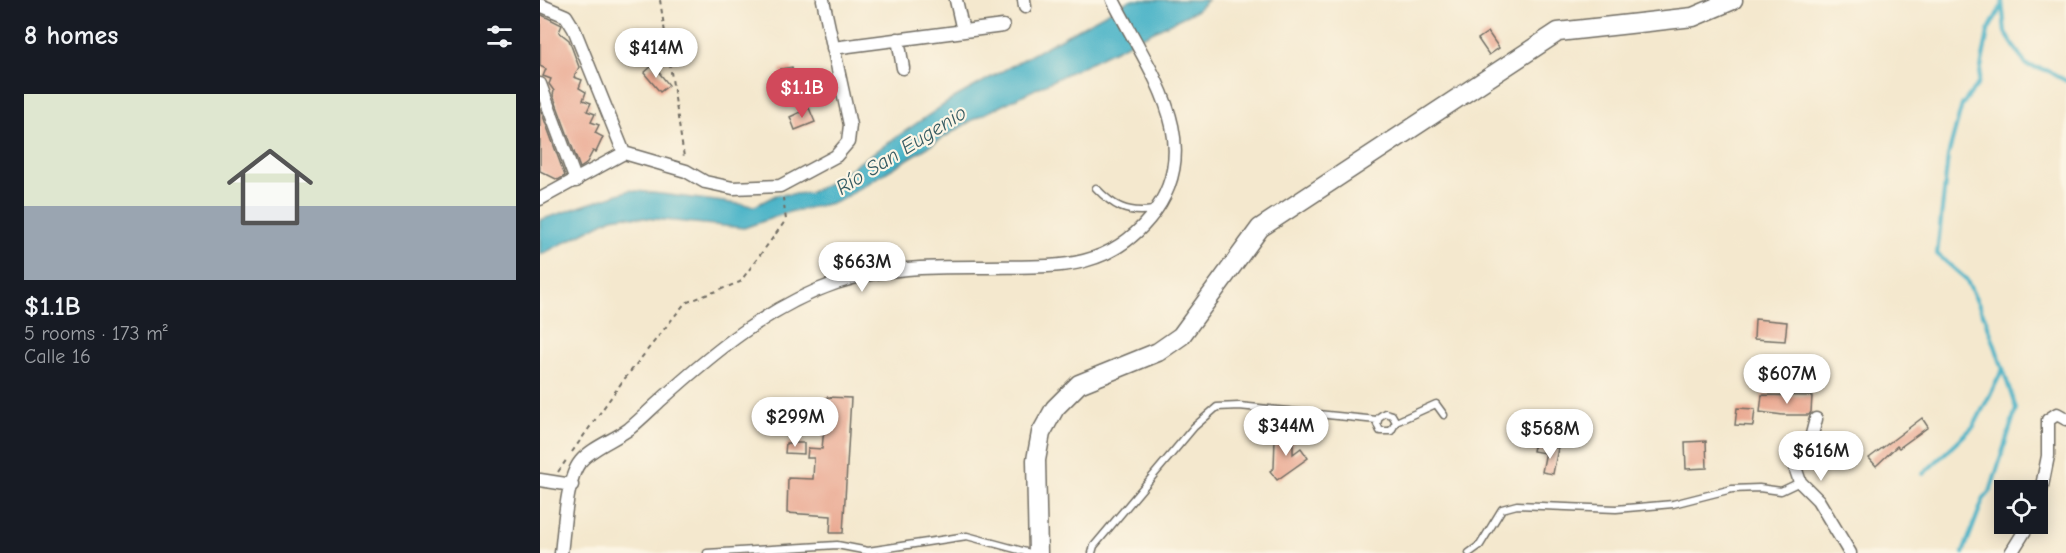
<!DOCTYPE html>
<meta charset="utf-8">
<style>
body{margin:0;font-family:"Comic Neue",sans-serif;background:#242831;color:#f1f3f6;height:100vh;display:flex;flex-direction:column;font-size:22px;white-space:nowrap}
*{box-sizing:border-box;margin:0}
p{font-size:20px;color:#9ea1a6}
.icon{flex:none;width:33px;height:33px;fill:none;stroke:currentColor;stroke-width:2;stroke-linecap:round;stroke-linejoin:round}
.map{position:relative;flex:1;overflow:hidden}
.side{display:flex;flex-direction:column;background:#171b24;width:540px}
.side>*{flex:none}
.buttons{position:absolute;left:1454px;top:480px;display:grid;gap:12px}
.buttons a{display:grid;place-items:center;width:54px;height:54px;border-radius:0px;background:#171b24;box-shadow:0 3px 15px #0003;font-size:30px}
.price{position:absolute;translate:-50% -51px;padding:0 14px;border-radius:21px;background:#fff;color:#222;font-size:20px;line-height:39px;filter:drop-shadow(0 2px 3px #0008)}
.price::after{content:'';position:absolute;left:50%;top:36px;width:18px;height:14px;margin-left:-9px;background:inherit;clip-path:polygon(0 0,100% 0,50% 100%)}
.price.on{background:#d1495b;color:#fff}
ul{padding:0;list-style:none}
li{display:grid;align-content:center;gap:12px;height:318px;padding:0 24px}
li+li{border-top:2px solid #363941}
li span{display:grid;place-items:center;height:186px;border-radius:0px;color:#555}
li>.icon{margin-inline-start:auto}
span .icon{width:108px;height:108px;fill:#fffc;stroke-width:1}
li b{font-size:26px}
h2{display:flex;justify-content:space-between;align-items:center;height:72px;padding:0 24px;font-size:26px}
main{display:flex;flex:1;min-height:0}
.map>svg:first-child{display:block}
</style>
<main>
<section class="side">
<h2>8 homes<svg class="icon" aria-label="filters" viewBox="0 0 24 24"><path d="M4 7h16M4 17h16"/><circle cx="9" cy="7" r="2"/><circle cx="15" cy="17" r="2"/></svg></h2>
<ul>
<li><span style="background:linear-gradient(#dfe7d0 60%,#9aa5b1 0)"><svg class="icon" aria-label="home" viewBox="0 0 24 24"><path d="M3 11l9-7 9 7M6 9v11h12V9"/></svg></span><div><b>$1.1B</b><p>5 rooms · 173 m²</p><p>Calle 16</p></div></li>
</ul>
</section>
<div class="map">
<svg width="1526" height="553" viewBox="0 0 1526 553">
<rect width="100%" height="100%" fill="#fcf5e5"/>
<filter id="ink" filterUnits="userSpaceOnUse"><feTurbulence type="fractalNoise" baseFrequency=".0167" numOctaves="2"/><feDisplacementMap in="SourceGraphic" scale="12" xChannelSelector="R" yChannelSelector="G"/><feConvolveMatrix kernelMatrix="1 2 1 2 8 2 1 2 1" color-interpolation-filters="sRGB"/></filter>
<filter id="wash" filterUnits="userSpaceOnUse"><feTurbulence type="fractalNoise" baseFrequency=".008" numOctaves="4" result="noise"/><feDisplacementMap in="SourceGraphic" scale="24" xChannelSelector="R" yChannelSelector="G"/><feGaussianBlur stdDeviation="1.35" result="paint"/><feColorMatrix in="noise" values="0 0 0 0 0 0 0 0 0 0 0 0 0 0 0 0 0 1.4 0 .05"/><feComposite in="paint" operator="in"/></filter>
<g filter="url(#wash)">
<rect width="100%" height="100%" fill="#f4e8ce"/>
<!-- water -->
<path fill="#49b3c7" stroke="#3a6f79" stroke-width="1.5" d="M 590,0 L 668,0 L 657,10 L 434,119 L 297,202 L 249,212 L 204,228 L 85,216 L 72,218 L 0,255 L 0,220 L 90,190 L 215,206 L 236,195 L 269,193 L 289,183 L 414,98 Z"/>
<g fill="none" stroke-linecap="round" stroke-linejoin="round">
<!-- stream -->
<path stroke="#49b3c7" stroke-width="4" d="M 1462,0 L 1465,32 L 1486,65 L 1509,71 L 1526,81
M 1383,474 L 1434,426 L 1463,369 L 1446,320 L 1426,279 L 1397,254 L 1408,156 L 1422,105 L 1438,84 L 1448,31 L 1462,5
M 1423,553 L 1443,500 L 1450,492 L 1476,409 L 1463,369"/>
</g>
<g id="blocks">
<!-- building -->
<path fill="#eaa891" d="M 0,14 L 22,25 L 19,32 L 29,40 L 39,67 L 34,77 L 42,80 L 39,88 L 46,92 L 43,100 L 51,103 L 47,111 L 55,114 L 51,122 L 59,125 L 55,133 L 63,137 L 56,152 L 53,151 L 46,164 L 40,168 L 13,95 L 14,91 L 9,84 L 11,79 L 3,76 L 6,69 L 0,66 Z
M 948,32 L 959,48 L 949,55 L 938,39 Z
M 113,65 L 129,85 L 120,92 L 104,73 Z
M 252,67 L 256,90 L 244,92 L 240,69 Z
M 0,108 L 25,176 L 18,180 L 0,171 Z
M 269,108 L 275,122 L 255,130 L 250,117 Z
M 1215,319 L 1247,322 L 1245,341 L 1214,339 Z
M 1222,395 L 1272,396 L 1271,412 L 1269,415 L 1243,415 L 1220,412 Z
M 287,397 L 311,398 L 303,533 L 290,533 L 291,516 L 247,513 L 248,478 L 273,479 L 274,458 L 267,458 L 268,448 L 282,449 Z
M 1197,408 L 1215,409 L 1213,426 L 1195,425 Z
M 1382,418 L 1388,427 L 1359,448 L 1357,446 L 1336,466 L 1329,458 Z
M 996,435 L 1007,437 L 1004,453 L 993,451 Z
M 735,438 L 753,438 L 753,454 L 761,448 L 768,458 L 737,480 L 730,471 L 734,468 Z
M 1166,441 L 1167,468 L 1146,469 L 1145,442 Z
M 246,443 L 264,443 L 264,454 L 245,453 Z
M 1007,446 L 1018,448 L 1013,474 L 1002,472 Z"/>
</g>
</g>
<g filter="url(#ink)">
<use href="#blocks" fill-opacity="0" stroke="#716d64" stroke-width="1.5"/>
<g fill="none" stroke-linecap="round" stroke-linejoin="round">
<defs>
<path id="lane" d="M 556,188 C 573,206 587,214 613,210
M 856,422 L 852,415 L 845,413 L 839,417 L 837,424 L 840,431 L 851,431 L 856,422 L 896,404 L 904,415
M 167,553 L 297,545 L 328,551 L 427,536 L 490,553
M 552,553 L 554,546 L 654,427 L 677,407 L 699,406 L 837,420
M 929,553 L 940,545 L 962,509 L 977,505 L 1076,509 L 1133,504 L 1192,489 L 1219,488 L 1241,491 L 1260,482"/>
<path id="street" d="M 416,0 L 423,31
M 484,0 L 485,7
M 0,5 L 26,16 L 34,29 L 84,153
M 358,39 L 363,68
M 293,48 L 463,26
M 0,84 L 36,181
M 0,199 L 84,153 L 146,171 L 165,182 L 193,188 L 240,186 L 296,156 L 308,142 L 310,125 L 283,0
M 1276,419 L 1270,442 L 1258,455 L 1256,470 L 1260,482 L 1278,500 L 1310,553
M 0,480 L 32,485
M 1497,511 L 1508,456 L 1508,420 L 1517,414 L 1526,419
M 21,553 C 24,531 26,479 40,462 C 51,448 74,440 89,429 C 100,420 111,409 122,399 C 174,352 229,306 296,283 C 344,266 398,267 447,267 C 511,266 564,273 609,219 C 670,146 609,71 573,0
M 1471,553 L 1489,524"/>
<path id="primary" d="M 498,553 L 496,460 L 501,433 L 515,408 L 539,384 L 618,352 L 641,336 L 720,228 L 1018,32 L 1153,17 L 1193,0"/>
</defs>
<!-- lane casing -->
<use href="#lane" stroke="#716d64" stroke-width="9"/>
<!-- street casing -->
<use href="#street" stroke="#716d64" stroke-width="15"/>
<!-- primary casing -->
<use href="#primary" stroke="#716d64" stroke-width="21"/>
<!-- path -->
<path stroke="#716d64" stroke-width="2" stroke-dasharray="4.5 4.5" stroke-linecap="butt" d="M 120,0 L 144,157
M 32,452 L 82,382 L 145,303 L 200,282 L 246,220 L 243,198
M 18,472 L 27,459"/>
<!-- lane -->
<use href="#lane" stroke="#fff" stroke-width="6"/>
<!-- street -->
<use href="#street" stroke="#fff" stroke-width="12"/>
<!-- primary -->
<use href="#primary" stroke="#fff" stroke-width="18"/>
</g>
</g>
<g text-anchor="middle" stroke-width="4.5" stroke-linejoin="round" paint-order="stroke">
<!-- water labels -->
<g font-size="21" font-style="italic" fill="#365b62" stroke="#fcf5e5">
<text transform="translate(361 150) rotate(-32)" y="7">Río San Eugenio</text>
</g>
</g>
</svg>
<div class="buttons">
<a><svg class="icon" aria-label="locate" viewBox="0 0 24 24"><circle cx="12" cy="12" r="6"/><path d="M12 2v4M12 18v4M2 12h4M18 12h4"/></svg></a>
</div>
<b class="price" style="left:116px;top:79px">$414M</b>
<b class="price on" style="left:262px;top:119px">$1.1B</b>
<b class="price" style="left:322px;top:293px">$663M</b>
<b class="price" style="left:1247px;top:405px">$607M</b>
<b class="price" style="left:255px;top:448px">$299M</b>
<b class="price" style="left:746px;top:457px">$344M</b>
<b class="price" style="left:1010px;top:460px">$568M</b>
<b class="price" style="left:1281px;top:482px">$616M</b>
</div>
</main>
